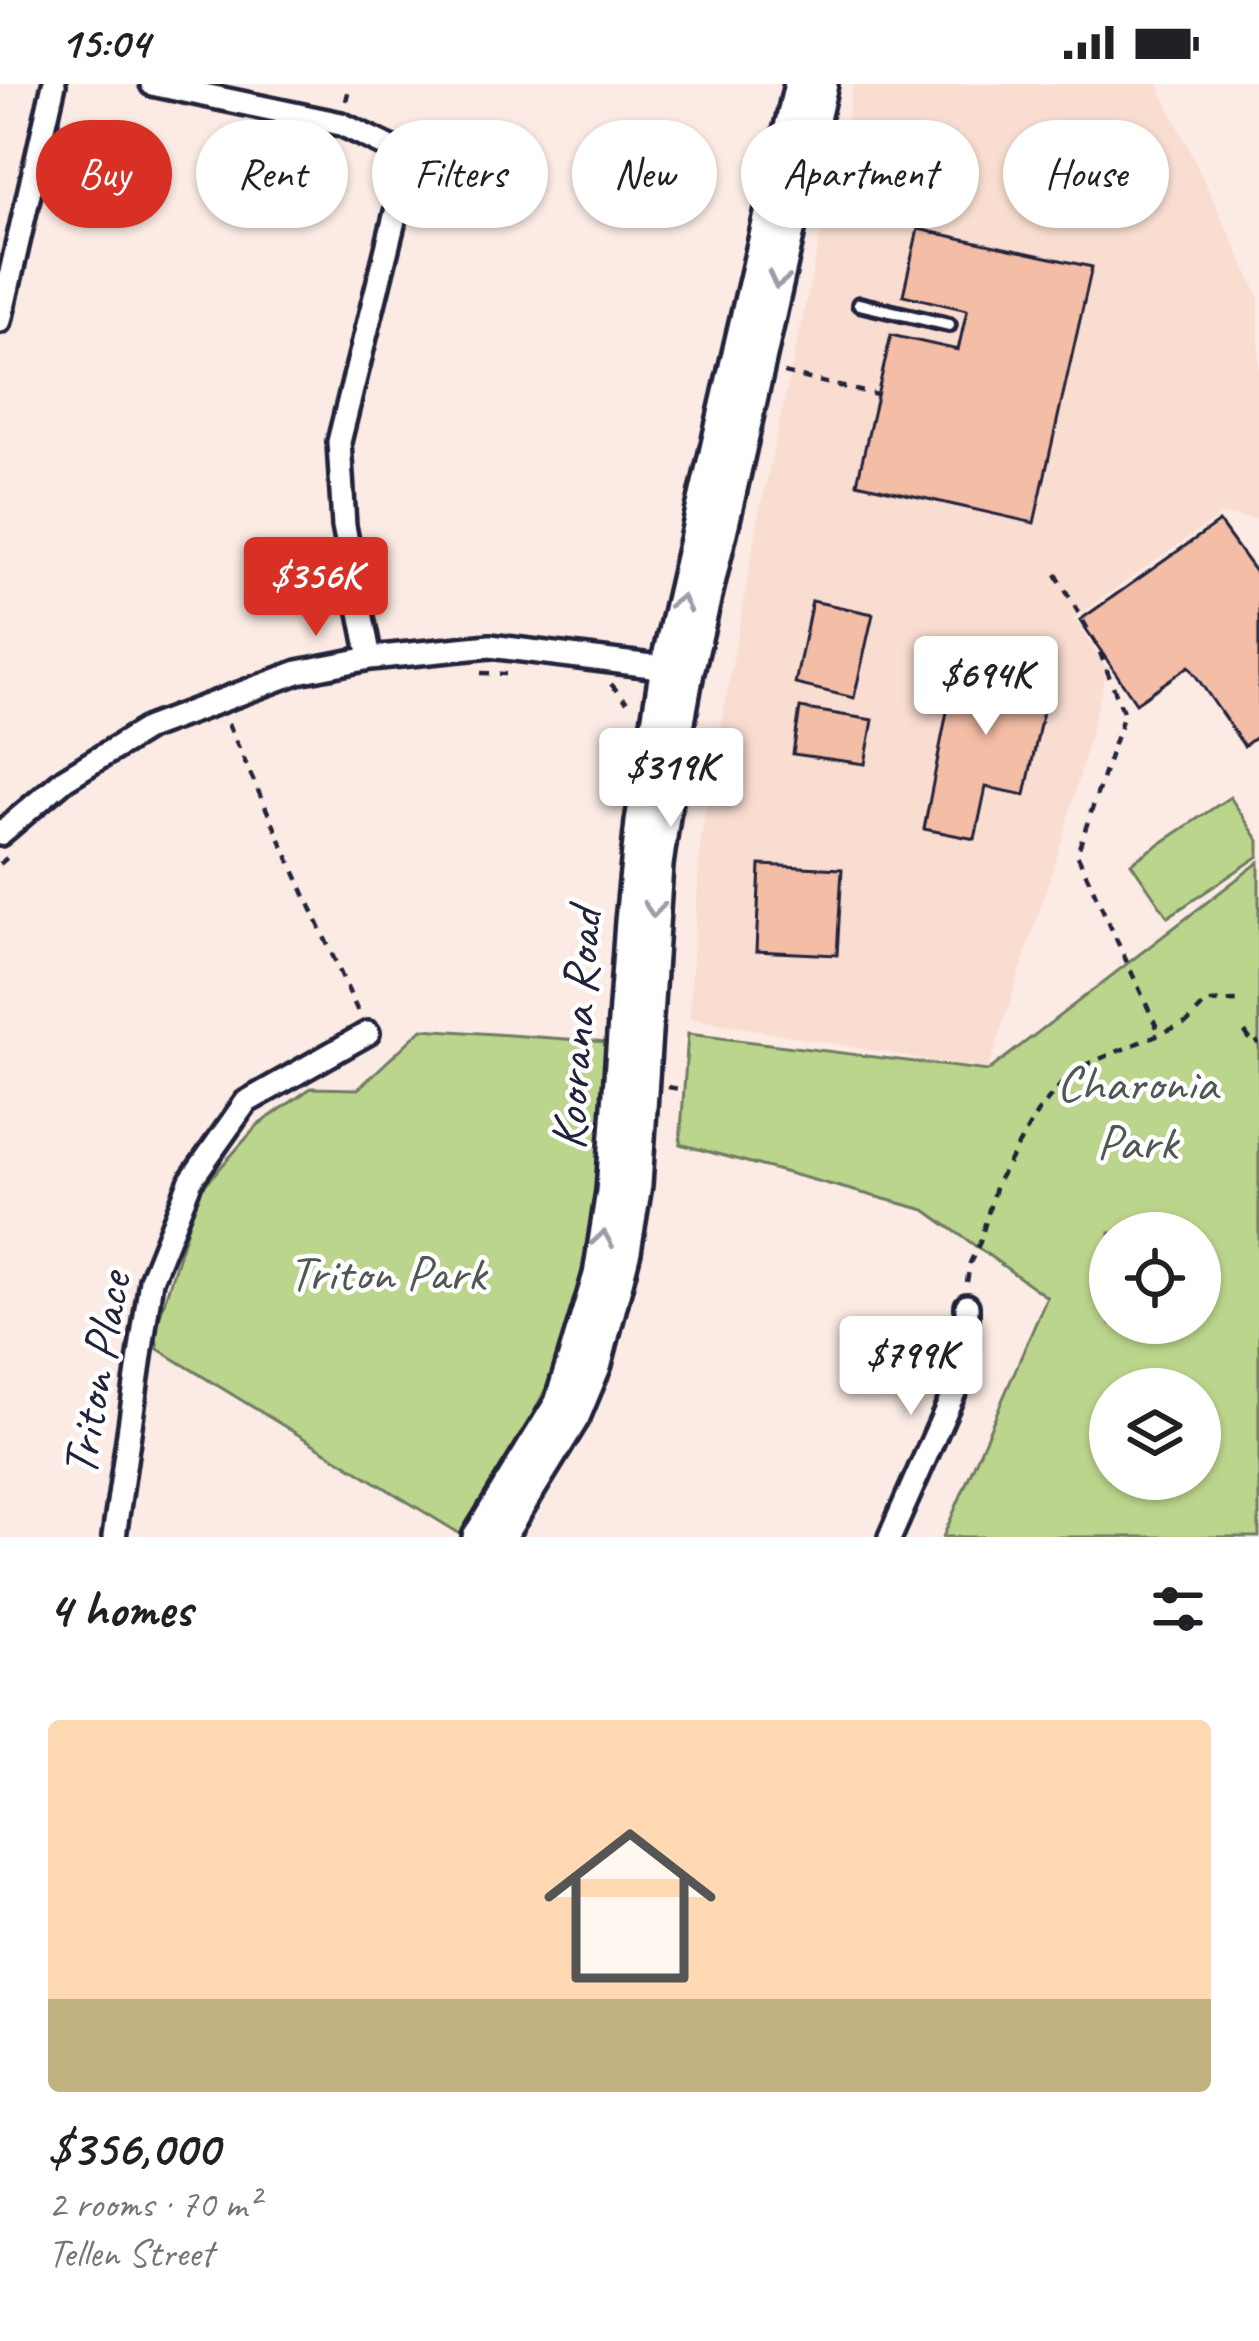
<!DOCTYPE html>
<meta charset="utf-8">
<style>
body{margin:0;font-family:Caveat,sans-serif;background:#f2f2f2;color:#202124;height:100vh;display:flex;flex-direction:column;font-size:45px;white-space:nowrap}
*{box-sizing:border-box;margin:0}
p{font-size:39px;color:#757577}
.icon{flex:none;width:66px;height:66px;fill:none;stroke:currentColor;stroke-width:2;stroke-linecap:round;stroke-linejoin:round}
.map{position:relative;height:1453px;overflow:hidden}
.details{display:flex;flex-direction:column;background:#fff;flex:1}
.details>*{flex:none}
.banner{position:absolute;left:36px;top:36px;width:1188px;height:108px;display:flex;gap:24px}
.fabs{position:absolute;left:1089px;top:1128px;display:grid;gap:24px}
.fabs a{display:grid;place-items:center;width:132px;height:132px;border-radius:50%;background:#fff;box-shadow:0 3px 9px #0004;font-size:60px}
.price{position:absolute;translate:-50% -102px;padding:0 27px;border-radius:12px;background:#fff;color:#222;font-size:39px;line-height:78px;filter:drop-shadow(0 3px 6px #0008)}
.price::after{content:'';position:absolute;left:50%;top:72px;width:36px;height:27px;margin-left:-18px;background:inherit;clip-path:polygon(0 0,100% 0,50% 100%)}
.price.active{background:#d93025;color:#fff}
ul{padding:0;list-style:none}
li{display:grid;align-content:center;gap:24px;height:636px;padding:0 48px}
li+li{border-top:3px solid #e0e0e0}
li span{display:grid;place-items:center;height:372px;border-radius:12px;color:#555}
li>.icon{margin-inline-start:auto}
span .icon{width:216px;height:216px;fill:#fffc;stroke-width:1}
li b{font-size:51px}
h2{display:flex;justify-content:space-between;align-items:center;height:144px;padding:0 48px;font-size:51px}
.tag{padding:0 42px;border-radius:54px;background:#fff;box-shadow:0 3px 9px #0004;font-size:42px;line-height:108px}
.tag.active{background:#d93025;color:#fff}
.status{display:flex;justify-content:space-between;align-items:center;height:84px;padding:0 60px;background:#fff;direction:ltr}
.status svg{height:33px;fill:currentColor}
.map>svg:first-child{display:block}
</style>
<div class="status"><b>15:04</b><svg viewBox="0 0 49 12"><path d="M0 12V9h3v3zM5 12V6h3v6zM10 12V3h3v9zM15 12V0h3v12zM26 1h20v11H26zM47 4h2v5h-2z"/></svg></div>
<div class="map">
<svg width="1259" height="1453" viewBox="0 0 1259 1453">
<rect width="100%" height="100%" fill="#fbebe4"/>
<filter id="ink" filterUnits="userSpaceOnUse"><feTurbulence type="fractalNoise" baseFrequency=".00833" numOctaves="2"/><feDisplacementMap in="SourceGraphic" scale="24" xChannelSelector="R" yChannelSelector="G"/><feConvolveMatrix kernelMatrix="1 2 1 2 8 2 1 2 1" color-interpolation-filters="sRGB"/></filter>
<g filter="url(#ink)">
<!-- built -->
<path fill="#f9ddd1" d="M 854,0 L 1158,0 L 1259,212 L 1259,435 L 1221,431 L 1074,534 L 1107,585 L 1065,747 L 988,987 L 689,934 L 701,752 L 760,426 Z"/>
<!-- green -->
<path fill="#bcd58c" stroke="#6f7c64" stroke-width="3" fill-rule="evenodd" d="M 1230,713 L 1259,757 L 1259,772 L 1168,833 L 1131,779 Z
M 1259,778 L 1259,1453 L 943,1453 L 1047,1213 L 925,1126 L 680,1060 L 688,950 L 988,987 ZM 1110,1149 L 1200,1149 L 1200,1239 L 1110,1239 ZM 1110,1305 L 1200,1305 L 1200,1395 L 1110,1395 Z
M 422,945 L 608,958 L 593,1144 L 556,1284 L 507,1383 L 462,1451 L 158,1265 L 155,1248 L 198,1109 L 258,1041 L 311,1004 L 358,1005 Z"/>
<!-- building -->
<path fill="#f3bda6" stroke="#22223b" stroke-width="3" d="M 918,145 L 1092,183 L 1034,439 L 857,399 L 891,251 L 958,266 L 967,226 L 903,211 Z
M 1219,438 L 1259,493 L 1259,651 L 1244,662 L 1189,582 L 1136,619 L 1080,536 Z
M 812,517 L 873,530 L 854,614 L 795,600 Z
M 959,566 L 1052,584 L 1025,711 L 986,703 L 975,755 L 924,745 Z
M 800,624 L 873,636 L 865,680 L 793,670 Z
M 760,781 L 842,785 L 837,871 L 756,867 Z"/>
<g fill="none" stroke-linecap="round" stroke-linejoin="round">
<defs>
<path id="service" d="M 859,220 L 949,241"/>
<path id="minor" d="M 152,0 L 341,40 L 397,67 L 404,96 L 339,358 L 344,442 L 370,574
M 0,237 L 54,0
M 0,750 L 65,695 L 148,644 L 298,588 L 370,574 L 490,562 L 676,585
M 114,1453 L 151,1196 L 191,1096 L 246,1018 L 368,949
M 890,1453 L 967,1279 L 967,1222"/>
<path id="tertiary" d="M 477,1453 L 559,1319 L 598,1191 L 611,1107 L 630,837 L 640,738 L 665,582 L 799,0
M 501,1453 L 575,1333 L 597,1280 L 626,1167 L 637,1101 L 658,781 L 674,670 L 689,588 L 729,419 L 823,0"/>
</defs>
<!-- service casing -->
<use href="#service" stroke="#22223b" stroke-width="20"/>
<!-- minor casing -->
<use href="#minor" stroke="#22223b" stroke-width="30"/>
<!-- tertiary casing -->
<use href="#tertiary" stroke="#22223b" stroke-width="36"/>
<!-- path -->
<path stroke="#22223b" stroke-width="4.5" stroke-dasharray="9 9" stroke-linecap="butt" d="M 346,17 L 350,0
M 784,289 L 877,311
M 1056,490 L 1097,561 L 1124,630 L 1077,770 L 1160,950
M 481,589 L 506,590
M 611,600 L 627,618
M 228,640 L 359,930
M 0,780 L 10,771
M 1245,948 L 1254,961 L 1259,957
M 668,1003 L 684,1006
M 967,1198 L 970,1179 L 980,1158 L 996,1100 L 1037,1029 L 1073,986 L 1188,938 L 1206,918 L 1237,917"/>
<!-- service -->
<use href="#service" stroke="#fff" stroke-width="10"/>
<!-- minor -->
<use href="#minor" stroke="#fff" stroke-width="21"/>
<!-- tertiary -->
<use href="#tertiary" stroke="#fff" stroke-width="27"/>
</g>
<!-- one-way arrows -->
<defs><path id="oneway-chevron" d="M-2-3.5L2.5 0L-2 3.5" fill="none" stroke-width="1.6" stroke-linecap="round" stroke-linejoin="round" transform="scale(3)"/></defs>
<g stroke="#9c9ca7">
<use href="#oneway-chevron" transform="translate(778 196) rotate(103)"/>
<use href="#oneway-chevron" transform="translate(681 519) rotate(-77)"/>
<use href="#oneway-chevron" transform="translate(654 825) rotate(94)"/>
<use href="#oneway-chevron" transform="translate(603 1155) rotate(-81)"/>
</g>
</g>
<g text-anchor="middle" stroke-width="9" stroke-linejoin="round" paint-order="stroke">
<!-- street labels -->
<g font-size="51" fill="#22223b" stroke="#fff">
<text transform="translate(575 945) rotate(-86)" y="18">Koorana Road</text>
<text transform="translate(95 1290) rotate(-80)" y="18">Triton Place</text>
</g>
<!-- park labels -->
<g font-size="51" fill="#505853" stroke="#fff">
<text x="1137" y="1016">Charonia<tspan x="1137" dy="59">Park</tspan></text>
<text x="387" y="1206">Triton Park</text>
</g>
</g>
</svg>
<div class="fabs">
<a><svg class="icon" aria-label="locate" viewBox="0 0 24 24"><circle cx="12" cy="12" r="6"/><path d="M12 2v4M12 18v4M2 12h4M18 12h4"/></svg></a>
<a><svg class="icon" aria-label="layers" viewBox="0 0 24 24"><path d="M12 4l9 5-9 5-9-5zM3 14l9 5 9-5"/></svg></a>
</div>
<b class="price active" style="left:316px;top:555px">$356K</b>
<b class="price" style="left:986px;top:654px">$694K</b>
<b class="price" style="left:671px;top:746px">$319K</b>
<b class="price" style="left:911px;top:1334px">$799K</b>
<div class="banner">
<a class="tag active">Buy</a>
<a class="tag">Rent</a>
<a class="tag">Filters</a>
<a class="tag">New</a>
<a class="tag">Apartment</a>
<a class="tag">House</a>
</div>
</div>
<section class="details">
<h2>4 homes<svg class="icon" aria-label="filters" viewBox="0 0 24 24"><path d="M4 7h16M4 17h16"/><circle cx="9" cy="7" r="2"/><circle cx="15" cy="17" r="2"/></svg></h2>
<ul>
<li><span style="background:linear-gradient(#ffd9b3 75%,#c2b280 0)"><svg class="icon" aria-label="home" viewBox="0 0 24 24"><path d="M3 11l9-7 9 7M6 9v11h12V9"/></svg></span><div><b>$356,000</b><p>2 rooms · 70 m²</p><p>Tellen Street</p></div></li>
</ul>
</section>
